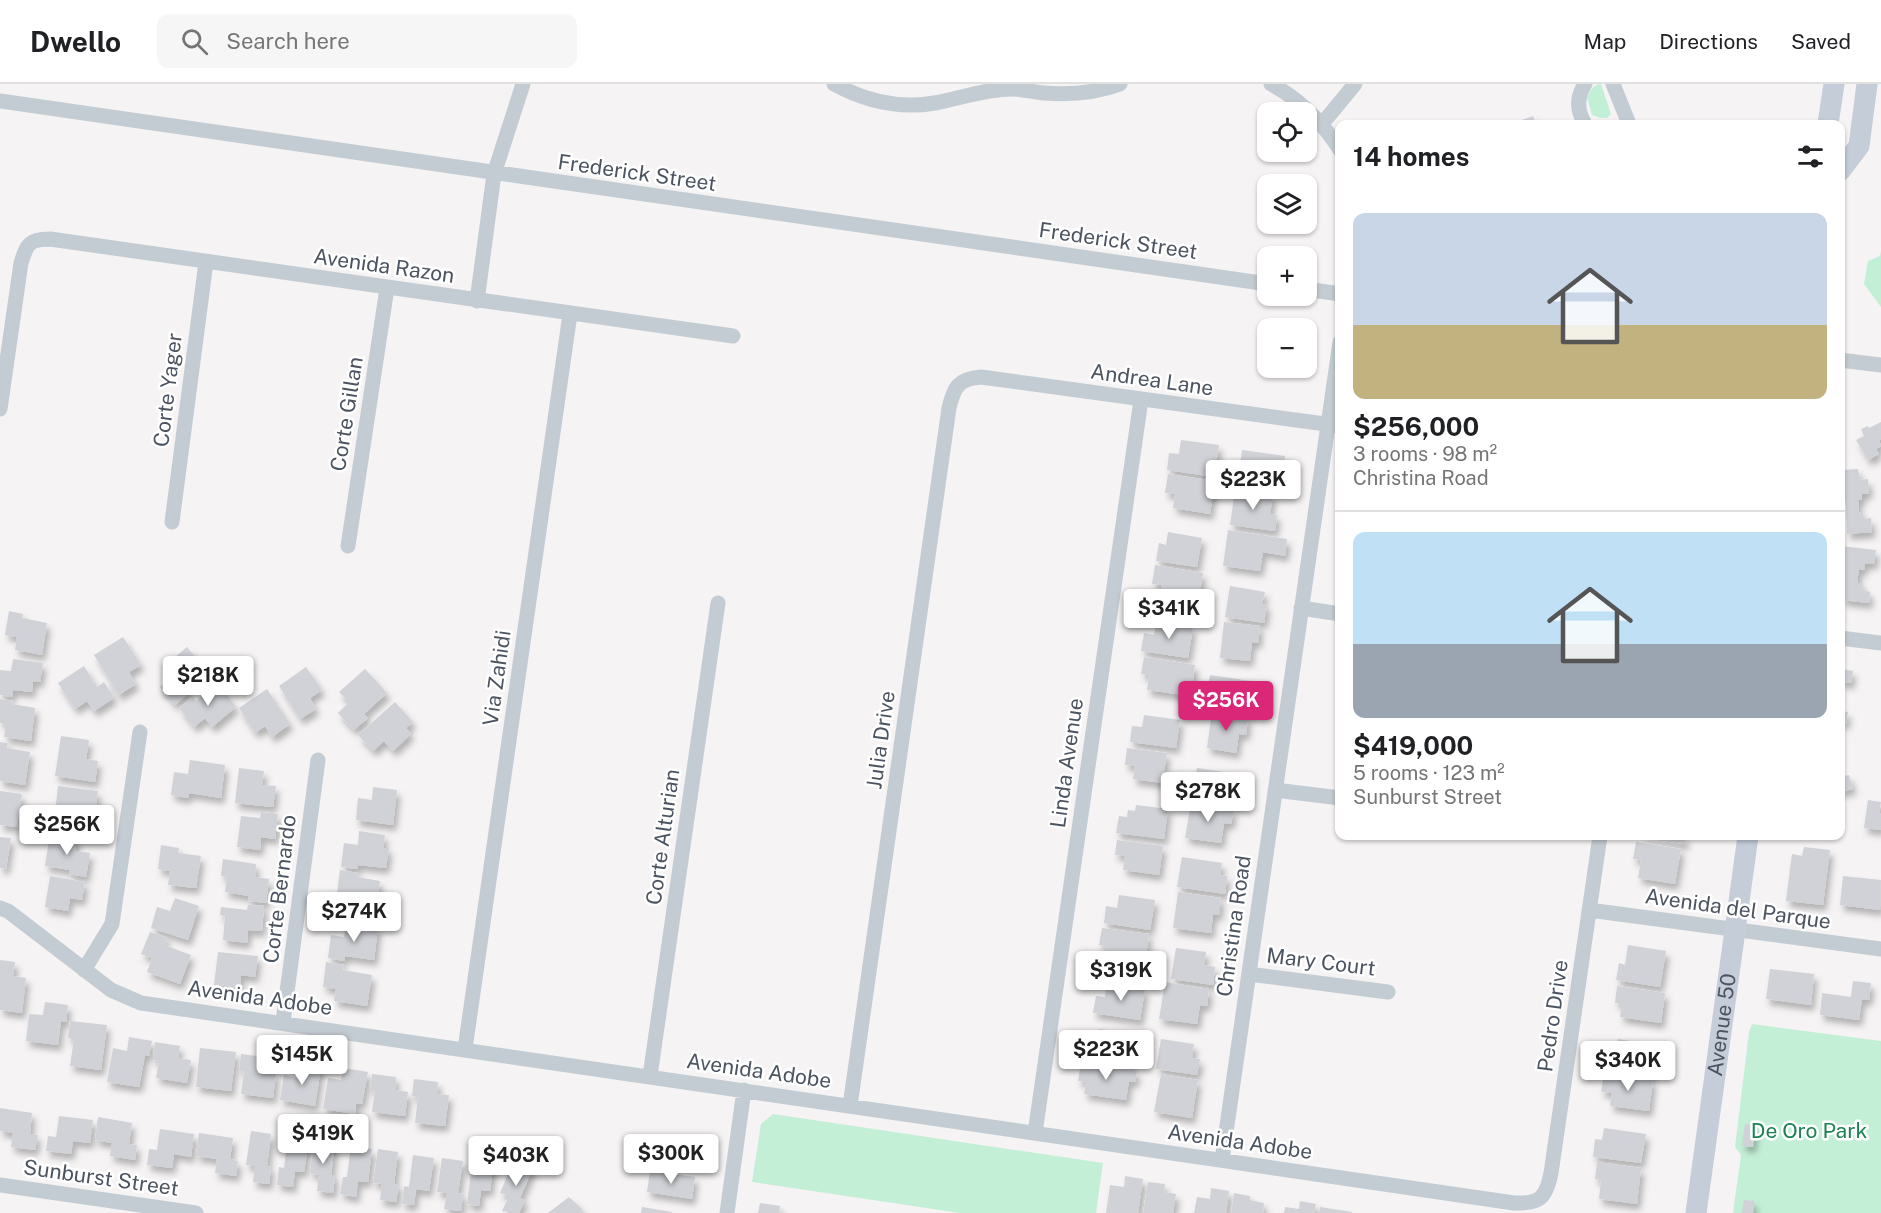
<!DOCTYPE html>
<meta charset="utf-8">
<style>
body{margin:0;font-family:"Public Sans",sans-serif;background:#f6f6f6;color:#202124;height:100vh;display:flex;flex-direction:column;font-size:22px;white-space:nowrap}
*{box-sizing:border-box;margin:0}
p{font-size:20px;color:#757577}
.icon{flex:none;width:33px;height:33px;fill:none;stroke:currentColor;stroke-width:2;stroke-linecap:round;stroke-linejoin:round}
.map{position:relative;flex:1;overflow:hidden}
.sheet{position:absolute;left:1335px;top:36px;width:510px;height:720px;display:flex;flex-direction:column;background:#fff;border-radius:12px;box-shadow:0 2px 4px #0004}
.sheet>*{flex:none}
.tools{position:absolute;left:1257px;top:18px;display:grid;gap:12px}
.tools a{display:grid;place-items:center;width:60px;height:60px;border-radius:12px;background:#fff;box-shadow:0 2px 4px #0004;font-size:30px}
.price{position:absolute;translate:-50% -51px;padding:0 14px;border-radius:6px;background:#fff;color:#222;font-size:20px;line-height:39px;filter:drop-shadow(0 2px 3px #0008)}
.price::after{content:'';position:absolute;left:50%;top:36px;width:18px;height:14px;margin-left:-9px;background:inherit;clip-path:polygon(0 0,100% 0,50% 100%)}
.price.selected{background:#db2777;color:#fff}
ul{padding:0;list-style:none}
li{display:grid;align-content:center;gap:12px;height:318px;padding:0 18px}
li+li{border-top:2px solid #e0e0e0}
li span{display:grid;place-items:center;height:186px;border-radius:12px;color:#555}
li>.icon{margin-inline-start:auto}
span .icon{width:108px;height:108px;fill:#fffc;stroke-width:1}
li b{font-size:26px}
h2{display:flex;justify-content:space-between;align-items:center;height:72px;padding:0 18px;font-size:26px}
header{display:flex;align-items:center;gap:36px;box-sizing:border-box;height:84px;padding:0 30px;background:#fff;border-bottom:2px solid #e0e0e0}
header strong{font-size:28px}
nav{display:flex;gap:33px;margin-inline-start:auto;font-size:21px}
.search{width:420px;height:54px;background:#f6f6f6;display:flex;align-items:center;gap:15px;box-sizing:border-box;padding:0 21px;border-radius:12px;color:#757577;font-size:22px}
.map>svg:first-child{display:block}
</style>
<header>
<strong>Dwello</strong>
<div class="search"><svg class="icon" aria-label="search" viewBox="0 0 24 24"><circle cx="10" cy="10" r="6"/><path d="M15 15l6 6"/></svg>Search here</div>
<nav><a>Map</a><a>Directions</a><a>Saved</a></nav>
</header>
<div class="map">
<svg width="1881" height="1129" viewBox="0 0 1881 1129">
<defs>
<filter id="shadow"><feDropShadow dx="3.5" dy="6" stdDeviation="3" flood-color="#0004"/></filter>
</defs>
<rect width="100%" height="100%" fill="#f5f3f3"/>
<!-- green -->
<path fill="#c4efd7" d="M 1601,0 L 1611,30 L 1607,34 L 1600,34 L 1592,31 L 1587,14 C 1590,7 1592,1 1601,0 Z
M 1881,167 L 1881,223 L 1864,200 L 1868,177 L 1880,172 Z
M 1752,940 L 1881,957 L 1881,1129 L 1733,1129 L 1741,1071 L 1735,1063 L 1749,948 Z
M 773,1030 L 1103,1079 L 1096,1129 L 960,1129 L 752,1098 L 761,1040 Z"/>
<!-- building -->
<path fill="#d0d2d7" filter="url(#shadow)" d="M 1533,32 L 1536,40 L 1511,40 Z
M 1881,338 L 1881,356 L 1879,356 L 1881,362 L 1876,365 L 1879,370 L 1868,376 L 1856,356 L 1864,352 L 1861,345 L 1868,342 L 1869,344 Z
M 1181,356 L 1219,361 L 1214,393 L 1167,386 L 1169,369 L 1179,370 Z
M 1242,366 L 1285,372 L 1281,403 L 1238,397 Z
M 1858,385 L 1860,396 L 1868,395 L 1869,409 L 1862,410 L 1862,416 L 1858,416 L 1859,429 L 1863,428 L 1864,435 L 1871,434 L 1872,448 L 1847,450 L 1846,423 L 1841,386 Z
M 1168,390 L 1215,397 L 1210,430 L 1173,424 L 1175,410 L 1165,409 Z
M 1235,406 L 1273,411 L 1270,430 L 1277,431 L 1275,447 L 1230,441 Z
M 1228,446 L 1287,455 L 1285,472 L 1263,468 L 1260,487 L 1223,482 Z
M 1168,448 L 1202,454 L 1197,483 L 1156,477 L 1159,459 L 1166,461 Z
M 1841,462 L 1876,466 L 1874,480 L 1865,479 L 1864,486 L 1859,485 L 1857,499 L 1863,499 L 1862,506 L 1870,508 L 1869,519 L 1842,516 L 1843,508 L 1840,508 L 1840,495 L 1844,482 L 1840,482 Z
M 1155,481 L 1203,489 L 1198,520 L 1160,514 L 1162,501 L 1152,500 Z
M 1230,502 L 1265,508 L 1262,520 L 1267,521 L 1264,539 L 1225,533 Z
M 9,527 L 23,530 L 22,534 L 47,539 L 42,571 L 15,566 L 17,553 L 5,551 Z
M 1156,537 L 1193,543 L 1188,574 L 1141,567 L 1144,549 L 1154,551 Z
M 1224,538 L 1260,542 L 1258,559 L 1252,558 L 1250,577 L 1220,574 Z
M 123,553 L 141,581 L 129,588 L 136,600 L 119,611 L 94,571 Z
M 187,563 L 207,588 L 186,605 L 189,609 L 175,621 L 160,603 L 170,595 L 162,584 Z
M 1144,573 L 1195,581 L 1191,612 L 1147,606 L 1149,591 L 1141,590 Z
M 13,575 L 43,579 L 40,598 L 33,597 L 32,608 L 13,606 L 12,613 L 0,611 L 0,586 L 11,587 Z
M 84,582 L 97,603 L 104,598 L 114,614 L 94,627 L 87,617 L 75,625 L 58,599 Z
M 306,583 L 322,606 L 310,614 L 316,625 L 300,635 L 279,602 Z
M 365,585 L 387,609 L 364,630 L 368,634 L 354,646 L 338,629 L 349,618 L 339,608 Z
M 1840,585 L 1853,587 L 1851,599 L 1840,598 Z
M 1210,591 L 1251,597 L 1249,611 L 1253,611 L 1251,629 L 1205,622 Z
M 217,599 L 236,623 L 212,643 L 205,634 L 194,643 L 179,624 L 193,613 L 196,617 Z
M 267,605 L 290,640 L 272,653 L 265,642 L 255,649 L 239,624 Z
M 0,615 L 13,617 L 12,620 L 35,624 L 31,657 L 4,653 L 6,640 L 0,639 Z
M 395,618 L 413,638 L 406,644 L 411,650 L 393,667 L 384,657 L 373,667 L 358,651 Z
M 1840,627 L 1848,628 L 1846,640 L 1840,639 Z
M 1212,628 L 1248,634 L 1246,651 L 1239,650 L 1236,669 L 1207,664 Z
M 1144,631 L 1180,636 L 1176,664 L 1130,658 L 1132,642 L 1142,643 Z
M 61,652 L 89,656 L 86,675 L 98,677 L 95,698 L 55,692 Z
M 0,658 L 8,659 L 7,664 L 30,668 L 25,701 L 0,697 Z
M 1127,664 L 1167,669 L 1162,699 L 1133,695 L 1135,682 L 1125,681 Z
M 190,676 L 225,681 L 221,714 L 189,709 L 188,714 L 171,711 L 174,688 L 188,690 Z
M 239,684 L 264,687 L 262,701 L 276,702 L 273,723 L 235,719 Z
M 1197,684 L 1237,690 L 1235,704 L 1239,704 L 1237,719 L 1192,713 Z
M 1849,691 L 1853,705 L 1840,708 L 1840,693 Z
M 58,702 L 98,707 L 95,729 L 81,727 L 79,740 L 54,737 Z
M 373,703 L 397,706 L 393,741 L 356,736 L 358,714 L 372,716 Z
M 0,707 L 22,710 L 17,743 L 0,741 Z
M 1868,716 L 1881,718 L 1879,729 L 1881,729 L 1881,746 L 1864,744 Z
M 1191,719 L 1234,726 L 1231,740 L 1224,739 L 1221,759 L 1185,754 Z
M 1136,721 L 1168,725 L 1164,755 L 1116,749 L 1119,732 L 1127,733 L 1128,726 L 1135,727 Z
M 261,728 L 278,730 L 275,755 L 261,753 L 260,766 L 237,763 L 241,732 L 260,734 Z
M 359,747 L 385,751 L 383,764 L 389,764 L 386,784 L 358,781 L 357,785 L 341,783 L 344,759 L 358,761 Z
M 50,750 L 77,754 L 75,767 L 90,769 L 86,793 L 69,790 L 70,786 L 45,782 Z
M 1641,752 L 1686,752 L 1685,760 L 1640,754 Z
M 0,753 L 11,754 L 6,785 L 0,784 Z
M 1117,756 L 1163,762 L 1159,791 L 1123,786 L 1125,772 L 1115,771 Z
M 1636,758 L 1681,765 L 1675,800 L 1638,794 L 1641,776 L 1633,775 Z
M 161,761 L 179,764 L 178,769 L 201,772 L 196,804 L 168,801 L 170,787 L 158,785 Z
M 1804,763 L 1830,766 L 1823,821 L 1786,817 L 1792,770 L 1802,772 Z
M 1182,773 L 1222,779 L 1220,791 L 1227,792 L 1225,810 L 1177,803 Z
M 223,775 L 256,780 L 255,793 L 269,795 L 266,819 L 248,817 L 249,812 L 225,808 L 227,793 L 221,792 Z
M 340,786 L 358,789 L 357,793 L 380,797 L 375,829 L 348,825 L 350,812 L 337,810 Z
M 50,792 L 85,798 L 82,816 L 70,814 L 68,827 L 45,823 Z
M 1843,792 L 1881,796 L 1880,826 L 1840,821 Z
M 1178,808 L 1221,814 L 1219,831 L 1213,830 L 1211,849 L 1173,844 Z
M 1119,811 L 1155,816 L 1150,846 L 1104,839 L 1106,822 L 1117,824 Z
M 175,814 L 199,822 L 188,856 L 151,844 L 157,823 L 170,827 Z
M 248,821 L 264,822 L 262,847 L 248,846 L 247,859 L 223,856 L 225,832 L 220,831 L 221,823 L 247,826 Z
M 346,839 L 378,843 L 374,876 L 345,872 L 344,877 L 328,874 L 331,851 L 344,853 Z
M 1102,844 L 1149,850 L 1145,880 L 1104,875 L 1106,862 L 1099,861 Z
M 150,848 L 167,854 L 164,861 L 191,871 L 180,900 L 147,888 L 152,874 L 141,870 Z
M 1628,861 L 1666,867 L 1660,903 L 1616,896 L 1619,879 L 1625,881 Z
M 1176,864 L 1206,868 L 1204,881 L 1215,883 L 1213,901 L 1171,895 Z
M 218,868 L 258,872 L 255,893 L 241,891 L 240,904 L 214,901 Z
M 0,876 L 15,878 L 13,892 L 26,894 L 22,929 L 0,926 Z
M 326,878 L 344,881 L 343,886 L 372,891 L 367,922 L 334,917 L 336,905 L 323,903 Z
M 1770,885 L 1814,890 L 1811,921 L 1766,915 Z
M 1853,897 L 1871,899 L 1869,916 L 1862,915 L 1859,936 L 1820,931 L 1822,909 L 1851,913 Z
M 1165,898 L 1209,905 L 1207,922 L 1200,921 L 1197,940 L 1159,935 Z
M 1107,899 L 1145,905 L 1140,936 L 1093,929 L 1096,912 L 1105,913 Z
M 1617,902 L 1665,909 L 1661,939 L 1620,933 L 1622,920 L 1615,919 Z
M 45,918 L 68,921 L 66,938 L 61,937 L 58,961 L 26,957 L 29,930 L 43,931 Z
M 70,937 L 107,941 L 101,986 L 70,982 L 74,955 L 68,954 Z
M 1099,945 L 1137,950 L 1132,981 L 1084,974 L 1087,956 L 1097,957 Z
M 129,953 L 152,957 L 149,972 L 145,971 L 139,1003 L 107,998 L 113,964 L 127,967 Z
M 1161,955 L 1194,960 L 1192,974 L 1200,975 L 1197,991 L 1156,985 Z
M 1618,955 L 1656,961 L 1652,992 L 1604,985 L 1606,968 L 1616,969 Z
M 155,958 L 180,962 L 178,974 L 191,976 L 187,999 L 156,994 L 159,977 L 153,976 Z
M 200,964 L 236,968 L 231,1007 L 196,1003 Z
M 241,970 L 265,973 L 264,987 L 276,989 L 273,1014 L 241,1010 L 244,987 L 239,987 Z
M 1081,979 L 1137,987 L 1135,998 L 1129,997 L 1126,1016 L 1084,1010 L 1086,998 L 1078,997 Z
M 300,980 L 321,983 L 315,1022 L 280,1016 L 284,991 L 298,994 Z
M 343,984 L 368,988 L 362,1020 L 356,1019 L 355,1030 L 323,1025 L 328,994 L 341,996 Z
M 372,990 L 396,993 L 395,1006 L 408,1008 L 405,1032 L 372,1028 L 375,1006 L 370,1006 Z
M 1161,990 L 1198,996 L 1192,1034 L 1154,1028 Z
M 1604,990 L 1653,996 L 1649,1027 L 1610,1022 L 1612,1009 L 1601,1008 Z
M 414,995 L 438,998 L 437,1010 L 449,1011 L 445,1042 L 415,1039 L 418,1013 L 412,1012 Z
M 0,1024 L 32,1029 L 30,1050 L 38,1051 L 35,1066 L 11,1063 L 13,1049 L 0,1047 Z
M 59,1032 L 93,1036 L 90,1059 L 73,1057 L 71,1070 L 46,1067 L 48,1052 L 56,1053 Z
M 98,1033 L 132,1039 L 129,1060 L 137,1061 L 135,1076 L 110,1072 L 112,1059 L 95,1056 Z
M 1745,1040 L 1755,1041 L 1753,1063 L 1742,1062 Z
M 1604,1044 L 1646,1050 L 1641,1079 L 1593,1073 L 1595,1055 L 1602,1056 Z
M 160,1045 L 194,1050 L 191,1073 L 174,1070 L 172,1084 L 147,1081 L 149,1065 L 157,1066 Z
M 251,1047 L 271,1050 L 267,1082 L 271,1083 L 269,1100 L 253,1098 L 255,1082 L 246,1081 Z
M 199,1049 L 233,1054 L 230,1075 L 238,1077 L 236,1092 L 215,1089 L 217,1075 L 196,1072 Z
M 288,1052 L 309,1055 L 304,1088 L 295,1087 L 293,1103 L 277,1101 L 279,1083 L 284,1084 Z
M 314,1056 L 335,1059 L 331,1091 L 335,1091 L 333,1109 L 317,1107 L 319,1091 L 310,1089 Z
M 351,1062 L 372,1065 L 368,1098 L 358,1097 L 356,1113 L 340,1110 L 343,1093 L 347,1093 Z
M 378,1065 L 398,1068 L 394,1100 L 399,1100 L 396,1118 L 380,1116 L 382,1100 L 373,1099 Z
M 413,1071 L 434,1074 L 429,1107 L 416,1105 L 414,1121 L 402,1120 L 404,1102 L 409,1103 Z
M 473,1071 L 494,1074 L 490,1107 L 481,1106 L 479,1122 L 467,1120 Z
M 442,1074 L 463,1077 L 458,1109 L 463,1110 L 461,1127 L 444,1125 L 447,1109 L 437,1108 Z
M 513,1078 L 533,1084 L 520,1114 L 525,1116 L 519,1129 L 502,1127 L 509,1112 L 500,1109 Z
M 1597,1078 L 1641,1084 L 1637,1120 L 1599,1115 L 1601,1096 L 1595,1095 Z
M 650,1087 L 695,1093 L 692,1115 L 647,1108 Z
M 1125,1092 L 1143,1095 L 1138,1129 L 1106,1129 L 1110,1101 L 1124,1103 Z
M 1148,1098 L 1165,1100 L 1164,1108 L 1176,1110 L 1173,1129 L 1143,1129 Z
M 1211,1104 L 1229,1107 L 1226,1129 L 1194,1129 L 1197,1113 L 1210,1115 Z
M 1234,1109 L 1250,1112 L 1250,1116 L 1264,1119 L 1263,1129 L 1231,1129 Z
M 569,1113 L 583,1126 L 579,1129 L 548,1129 Z
M 1744,1116 L 1754,1117 L 1753,1129 L 1742,1129 Z
M 1300,1117 L 1316,1120 L 1314,1129 L 1284,1129 L 1285,1123 L 1299,1125 Z
M 760,1119 L 780,1122 L 779,1129 L 758,1129 Z
M 642,1123 L 672,1128 L 672,1129 L 641,1129 Z
M 1320,1123 L 1352,1128 L 1352,1129 L 1319,1129 Z"/>
<g fill="none" stroke-linecap="round" stroke-linejoin="round">
<!-- minor -->
<path stroke="#c4ccd3" stroke-width="15" d="M 834,0 C 865,17 900,25 935,19 C 961,14 986,5 1012,5 C 1023,5 1033,8 1044,9 C 1070,11 1096,9 1120,0
M 1271,0 C 1299,15 1323,39 1340,66
M 1585,0 C 1576,14 1577,27 1585,40
M 1613,0 L 1629,40
M 0,17 L 1268,200
M 1322,40 L 1355,0
M 1306,205 L 1340,210
M 477,217 L 494,90 L 523,0
M 1840,276 L 1881,281
M 0,325 L 21,179 C 27,160 29,155 50,155 L 733,252
M 172,438 L 206,178
M 348,462 L 387,204
M 1301,524 L 1340,530
M 1840,554 L 1881,559
M 1275,706 L 1340,714
M 0,824 L 8,827 L 111,906 L 141,919 L 1514,1119 C 1540,1120 1546,1114 1551,1089 L 1600,752
M 1589,826 L 1881,865
M 84,886 L 112,840 L 140,648
M 1249,890 L 1388,908
M 283,938 L 318,676
M 465,965 L 570,230
M 650,992 L 718,519
M 850,1022 L 949,324 C 954,303 958,295 981,293 L 1340,342
M 1035,1049 L 1141,316
M 1222,1076 L 1340,258
M 0,1101 L 196,1129
M 727,1129 L 744,1006"/>
<!-- secondary -->
<g stroke="#c4cdd8" stroke-width="21">
<path d="M 1828,40 L 1834,0"/>
<path d="M 1840,87 L 1859,62 L 1867,0"/>
<path id="s1" d="M 1696,1129 L 1748,752"/>
</g>
</g>
<g text-anchor="middle" stroke-width="5" stroke-linejoin="round" paint-order="stroke">
<!-- street labels -->
<g font-size="21" fill="#4b5460" stroke="#fff">
<text transform="translate(637 89) rotate(8)" y="7">Frederick Street</text>
<text transform="translate(1118 157) rotate(8)" y="7">Frederick Street</text>
<text transform="translate(384 182) rotate(8)" y="7">Avenida Razon</text>
<text transform="translate(1152 296) rotate(8)" y="7">Andrea Lane</text>
<text transform="translate(168 306) rotate(-83)" y="7">Corte Yager</text>
<text transform="translate(347 330) rotate(-81)" y="7">Corte Gillan</text>
<text transform="translate(497 594) rotate(-82)" y="7">Via Zahidi</text>
<text transform="translate(881 656) rotate(-82)" y="7">Julia Drive</text>
<text transform="translate(1067 679) rotate(-82)" y="7">Linda Avenue</text>
<text transform="translate(663 753) rotate(-82)" y="7">Corte Alturian</text>
<text transform="translate(280 805) rotate(-83)" y="7">Corte Bernardo</text>
<text transform="translate(1738 825) rotate(8)" y="7">Avenida del Parque</text>
<text transform="translate(1234 842) rotate(-82)" y="7">Christina Road</text>
<text transform="translate(1321 878) rotate(7)" y="7">Mary Court</text>
<text transform="translate(260 914) rotate(8)" y="7">Avenida Adobe</text>
<text transform="translate(1553 932) rotate(-82)" y="7">Pedro Drive</text>
<text dy="7" stroke="none"><textPath href="#s1" startOffset="190">Avenue 50</textPath></text>
<text transform="translate(759 987) rotate(8)" y="7">Avenida Adobe</text>
<text transform="translate(1240 1058) rotate(8)" y="7">Avenida Adobe</text>
<text transform="translate(101 1094) rotate(8)" y="7">Sunburst Street</text>
</g>
<!-- park labels -->
<g font-size="21" fill="#1b8255" stroke="#fff">
<text x="1809" y="1054">De Oro Park</text>
</g>
</g>
</svg>
<div class="tools">
<a><svg class="icon" aria-label="locate" viewBox="0 0 24 24"><circle cx="12" cy="12" r="6"/><path d="M12 2v4M12 18v4M2 12h4M18 12h4"/></svg></a>
<a><svg class="icon" aria-label="layers" viewBox="0 0 24 24"><path d="M12 4l9 5-9 5-9-5zM3 14l9 5 9-5"/></svg></a>
<a>+</a>
<a>−</a>
</div>
<b class="price" style="left:1253px;top:427px">$223K</b>
<b class="price" style="left:1169px;top:556px">$341K</b>
<b class="price" style="left:208px;top:623px">$218K</b>
<b class="price selected" style="left:1226px;top:648px">$256K</b>
<b class="price" style="left:1208px;top:739px">$278K</b>
<b class="price" style="left:67px;top:772px">$256K</b>
<b class="price" style="left:354px;top:859px">$274K</b>
<b class="price" style="left:1121px;top:918px">$319K</b>
<b class="price" style="left:1106px;top:997px">$223K</b>
<b class="price" style="left:302px;top:1002px">$145K</b>
<b class="price" style="left:1628px;top:1008px">$340K</b>
<b class="price" style="left:323px;top:1081px">$419K</b>
<b class="price" style="left:671px;top:1101px">$300K</b>
<b class="price" style="left:516px;top:1103px">$403K</b>
<section class="sheet">
<h2>14 homes<svg class="icon" aria-label="filters" viewBox="0 0 24 24"><path d="M4 7h16M4 17h16"/><circle cx="9" cy="7" r="2"/><circle cx="15" cy="17" r="2"/></svg></h2>
<ul>
<li><span style="background:linear-gradient(#c9d6e8 60%,#c2b280 0)"><svg class="icon" aria-label="home" viewBox="0 0 24 24"><path d="M3 11l9-7 9 7M6 9v11h12V9"/></svg></span><div><b>$256,000</b><p>3 rooms · 98 m²</p><p>Christina Road</p></div></li>
<li><span style="background:linear-gradient(#bfe0f5 60%,#9aa5b1 0)"><svg class="icon" aria-label="home" viewBox="0 0 24 24"><path d="M3 11l9-7 9 7M6 9v11h12V9"/></svg></span><div><b>$419,000</b><p>5 rooms · 123 m²</p><p>Sunburst Street</p></div></li>
</ul>
</section>
</div>
